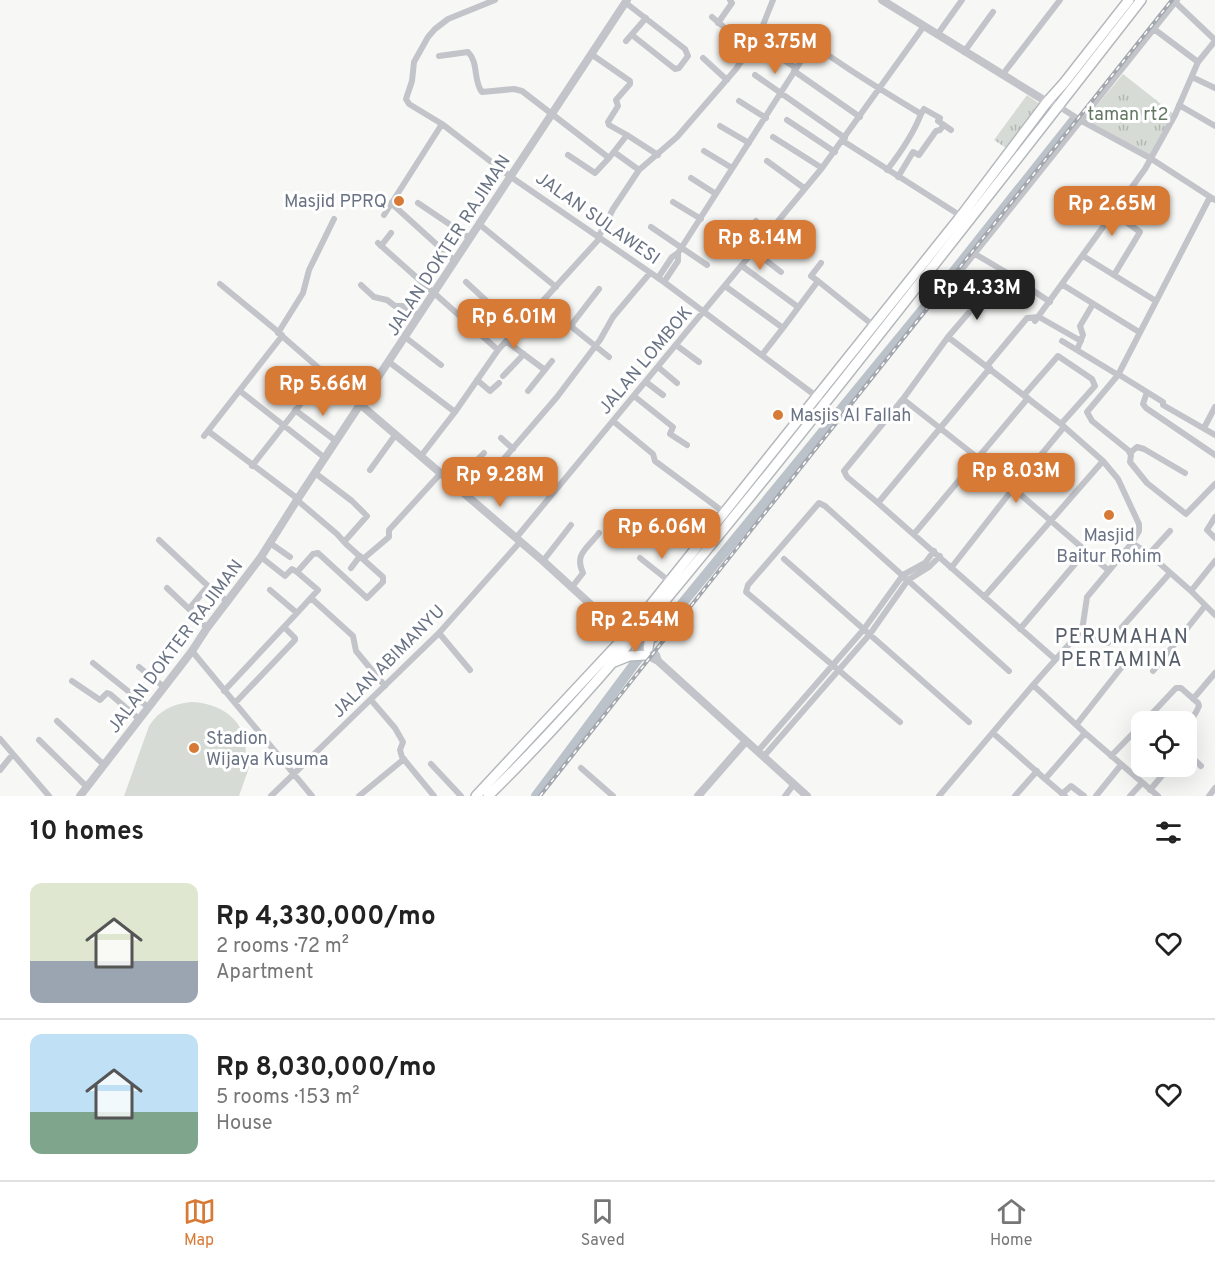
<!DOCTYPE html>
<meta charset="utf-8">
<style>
body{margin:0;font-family:Overpass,sans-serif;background:#f6f6f6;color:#222;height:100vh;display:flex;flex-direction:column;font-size:22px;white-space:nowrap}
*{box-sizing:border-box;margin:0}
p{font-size:20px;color:#767676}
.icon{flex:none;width:33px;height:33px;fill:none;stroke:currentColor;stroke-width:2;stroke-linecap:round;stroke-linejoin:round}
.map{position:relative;height:796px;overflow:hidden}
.side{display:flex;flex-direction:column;background:#fff;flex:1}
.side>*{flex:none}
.fabs{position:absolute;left:1131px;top:711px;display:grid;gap:12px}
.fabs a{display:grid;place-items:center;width:66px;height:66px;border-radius:12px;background:#fff;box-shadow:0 6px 24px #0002;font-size:30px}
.price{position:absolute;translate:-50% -51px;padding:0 14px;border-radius:12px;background:#d77a36;color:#fff;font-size:20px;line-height:39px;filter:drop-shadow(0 2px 3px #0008)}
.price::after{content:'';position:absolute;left:50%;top:36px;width:18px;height:14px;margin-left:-9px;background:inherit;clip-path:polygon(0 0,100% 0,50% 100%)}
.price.selected{background:#222;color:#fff}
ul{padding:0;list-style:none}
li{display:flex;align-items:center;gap:18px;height:150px;padding:0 30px}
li+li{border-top:2px solid #e0e0e0}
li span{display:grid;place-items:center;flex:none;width:168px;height:120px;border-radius:12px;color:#555}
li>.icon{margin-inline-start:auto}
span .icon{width:72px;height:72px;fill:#fffc;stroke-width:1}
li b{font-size:26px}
h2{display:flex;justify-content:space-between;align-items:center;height:72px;padding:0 30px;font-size:26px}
.tabs{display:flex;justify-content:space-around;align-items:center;height:84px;border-top:2px solid #e0e0e0;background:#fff;font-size:16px;color:#767676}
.tabs a{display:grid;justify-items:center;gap:3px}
.tabs .selected{color:#d77a36}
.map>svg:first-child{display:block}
</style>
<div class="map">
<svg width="1215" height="796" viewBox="0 0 1215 796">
<defs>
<pattern id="park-tufts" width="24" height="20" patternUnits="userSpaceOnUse" patternTransform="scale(1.5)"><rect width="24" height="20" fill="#d6dcd5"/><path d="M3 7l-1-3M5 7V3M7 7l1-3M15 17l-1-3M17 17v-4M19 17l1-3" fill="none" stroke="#b2b7b2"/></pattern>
</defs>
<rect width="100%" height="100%" fill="#f7f8f5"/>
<!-- grass -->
<path fill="#d6dcd5" d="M 191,702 C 224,703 251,724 245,760 L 251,762 L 239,796 L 124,796 L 149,726 C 159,710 173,704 191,702 Z"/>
<!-- park -->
<path fill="url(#park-tufts)" d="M 1123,74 L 1175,115 L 1150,158 L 1083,122 Z
M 1027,95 L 1043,106 L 1009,150 L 994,140 Z"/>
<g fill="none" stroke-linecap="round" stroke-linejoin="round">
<!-- river -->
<path stroke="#bbc2c9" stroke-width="10" d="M 654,638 L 951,275 L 1073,121
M 536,796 L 641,655"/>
<defs>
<path id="secondary" d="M 648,648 L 654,616
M 614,662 L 629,656 L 646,655
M 476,796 L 629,632 L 961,216 L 1047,102 L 1064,83 L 1129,0
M 488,796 C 590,696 680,583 770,472 C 895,316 1018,158 1141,0"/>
</defs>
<!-- secondary casing -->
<use href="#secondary" stroke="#b4b8bd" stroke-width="12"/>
<!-- minor -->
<path stroke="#c2c4c9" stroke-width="6" d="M 495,0 L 448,19 L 435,29 L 428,37 L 414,62 L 412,81 L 406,99 L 409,104 L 442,124 L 511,177 L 664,282 L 820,399
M 1175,2 L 1215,40
M 626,3 L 685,49 L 688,56 L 679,68 L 675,69 L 632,35
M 712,17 L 750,49
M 718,23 L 732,3 L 730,0
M 791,28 C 832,60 877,87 921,114 C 913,135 901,152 887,170
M 1154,29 L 1198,62
M 937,35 L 962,0
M 626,41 L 646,18
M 964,52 L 993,12
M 591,54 L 630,81 L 630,84 L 616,100 L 618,106 L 608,122 L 609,125 L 627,135
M 776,55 L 796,68
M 439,56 L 468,52 C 479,63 473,81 482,92 L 514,89 L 522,91 L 609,158 L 627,135 L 658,155
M 703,58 L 727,80
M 794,71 L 860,117
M 1003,74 L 1060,0
M 755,75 L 845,138
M 1192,77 L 1215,88
M 739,101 L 766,118
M 1179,105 L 1215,126
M 1058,106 L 1080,120 L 1150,158 L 1215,200
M 921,114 L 924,109 L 940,118 L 938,121 L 944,125
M 787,120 L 835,152
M 720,126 L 749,143
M 773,137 L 822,168
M 843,141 L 961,216
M 704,151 L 732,168
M 614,152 L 639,170
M 568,155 L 595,173 L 609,158
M 767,161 L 804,188
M 898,177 L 913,152 L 919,155 L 936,131 L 940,130 L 944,125 L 951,130
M 691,178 L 716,194
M 1210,197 L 1118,375 L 1087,412 L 1092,421 L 1128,450 L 1131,455 L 1130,462 L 1147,483 L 1186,514 L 1215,484
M 673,202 L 701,219
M 391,203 L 455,261
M 418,203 L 470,238
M 1114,213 L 1140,232 L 1114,275
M 384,215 L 442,124
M 756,221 L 743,236 L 757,248
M 730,223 L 745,234
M 479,224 L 556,287
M 651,227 L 707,265
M 599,236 L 613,209 L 639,170 L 677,137 L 736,69 L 759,35 L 773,0
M 378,243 L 498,350
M 381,246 L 391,233
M 754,251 L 781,272
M 678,253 L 812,44
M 975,254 L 1009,274 L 1050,302
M 1083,256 L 1156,301
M 742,266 L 798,307
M 658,278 L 672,257 L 678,253 L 678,261 L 664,282
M 818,281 L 874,326
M 466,282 L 517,329
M 220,284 L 282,335
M 361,285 L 374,297 L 387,300 L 395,306 L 403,306 L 418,315
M 1063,285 L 1139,332
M 725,286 L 783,328 L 818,281 L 811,276 L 821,263
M 947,288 L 1177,0
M 599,289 L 572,324 L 573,328 L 609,357
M 1039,317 L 1081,341
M 1035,321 L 1145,169 L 1175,115 L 1198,62 L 1215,41
M 278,333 L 303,293 L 309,270 L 334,219
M 405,337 L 441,365
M 948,337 L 989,289
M 506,341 L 545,370
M 1062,341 L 1118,375
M 676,345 L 699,362
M 1077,350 L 1083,335 L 1080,326 L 1093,304
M 762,355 L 783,328
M 389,362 L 455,412
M 987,366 L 1027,318 L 1039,317
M 658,367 L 677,383
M 990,368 L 878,503 L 1055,659
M 1118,374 L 1163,402 L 1163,405 L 1215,435
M 503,376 L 524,354
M 477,380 L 490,391 L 499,383
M 646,382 L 663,395
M 240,391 L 325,458
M 528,391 L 552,361
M 1147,392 L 1143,404 L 1146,408 L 1215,455
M 1024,395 L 1058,356 L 1092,379 L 1095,386 L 1061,424
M 634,396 L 673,427 L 670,434 L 687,445
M 295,410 L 336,441
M 613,421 L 653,454 L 655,461 L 725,513
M 1204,428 L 1215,407
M 208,431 L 298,499
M 204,436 L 282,336 L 361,405
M 501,438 L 513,449
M 1130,453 L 1137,447 L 1144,449 L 1185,473
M 421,456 L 455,412 L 498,350 L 600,238
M 502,461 L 557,397 L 600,340 L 613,317 L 650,273
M 252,466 L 325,373
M 370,470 L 396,434
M 315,473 L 352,501 L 367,516 L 344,542
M 449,480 L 463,462 L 471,466 L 484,453
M 878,503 L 847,477 L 844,471 L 903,399
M 1215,517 L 1207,530 L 1215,538
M 914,534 L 1028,398
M 516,538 L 822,168 L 924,26
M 159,540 L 208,586
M 270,543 L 290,557
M 1149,554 L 1170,531
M 261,557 L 285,576 L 292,569 L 297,572 L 313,554 L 318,553 L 367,598 L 383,582 L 383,577 L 346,544 L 337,534 L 297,500
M 640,558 L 669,581
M 363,559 L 389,537 L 389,530 L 441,473
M 784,559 L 969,722
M 543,561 L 571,525
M 351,568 L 360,556
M 951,568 L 1012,490 L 1064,427
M 1108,570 L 978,458 L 903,399 L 948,337 L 1061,424 L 1103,461 L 1118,479 L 1139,524 L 1139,531 L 1132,543
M 572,587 L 583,573 C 574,554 587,549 599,533
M 167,588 L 189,609
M 1191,591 L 1215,615
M 984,597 L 1103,461
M 311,598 L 353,636 L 356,651 L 385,686
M 297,613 L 318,590 L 297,572
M 207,628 L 189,609 L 208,586 L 228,602
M 1082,628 L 1101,642 L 1108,643 L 1170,573
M 1020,629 L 1085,552
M 439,633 L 470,670
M 192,651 L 312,796
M 93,663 L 148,707
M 139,667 L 164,687
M 1153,671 L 1205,606
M 72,681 L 100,700 L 107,693 L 110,694 L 139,719
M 224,691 L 297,613 L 270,590
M 1193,699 L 1215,673
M 371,700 L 395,728 L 403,742 L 400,750 L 402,757 L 434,796
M 235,703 L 295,640 L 295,638 L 284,627
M 57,721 L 104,765
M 900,722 L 746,592 L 748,585 L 819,503 L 825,506 L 1009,671
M 1144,722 L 1176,688 L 1181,688 L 1198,703 L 1199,706 C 1194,719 1187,719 1193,733 L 1186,745
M 1077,724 L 1125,663
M 993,733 L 1045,779
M 0,739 L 49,796
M 39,740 L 87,787
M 758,751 L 864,629 L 903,575 L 925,563 L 934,551
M 1186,752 L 1201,766
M 764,756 L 870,634 L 908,580 L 929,567 L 940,556
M 1111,756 L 1142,724
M 431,764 L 461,796
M 581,768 L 613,796
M 0,770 L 13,754
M 1150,790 L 1170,766
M 1062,794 L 1071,786 L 1084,796
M 271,796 L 439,633 L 520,542
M 359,796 L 404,759
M 785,796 L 794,784
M 939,796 L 1033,685
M 1015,796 L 1037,771
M 1065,796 L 1045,779 L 1085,733
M 1096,796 L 1121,765
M 1130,796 L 1142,783
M 1158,796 L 1085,733 L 1033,685 L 1080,632 L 1083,624 L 1087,597 L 1132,543 L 1149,554 L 1191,591 L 1215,561
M 1209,796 L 1215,788"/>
<!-- tertiary -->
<path stroke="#c2c4c9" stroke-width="8" d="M 882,0 L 1047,102 L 1058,106
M 361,405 L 543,561 L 646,655 L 658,661 L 807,796
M 632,634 L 656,655 L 658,661
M 80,796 L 192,651 L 207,628 L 261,557 L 297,500 L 627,0
M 698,796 L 746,741"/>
<!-- secondary -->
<use href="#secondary" stroke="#fff" stroke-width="9"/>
<defs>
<path id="rail" d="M 540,796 L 1172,0"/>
</defs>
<!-- rail casing -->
<use href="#rail" stroke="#a3a7ae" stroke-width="4"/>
<!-- rail -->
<use href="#rail" stroke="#fff" stroke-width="1.5" stroke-dasharray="4.5" stroke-linecap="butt"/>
</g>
<!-- markers -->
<g fill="#d77a36" stroke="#fff" stroke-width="2">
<circle cx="399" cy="201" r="6"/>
<circle cx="778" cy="415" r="6"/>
<circle cx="1109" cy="515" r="6"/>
<circle cx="194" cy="748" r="6"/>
</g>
<g text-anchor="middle" stroke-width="6" stroke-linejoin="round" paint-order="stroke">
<!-- park labels -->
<g font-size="18" fill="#647763" stroke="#fff">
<text x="1128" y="120">taman rt2</text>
</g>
<!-- poi labels -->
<g font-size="18" fill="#697384" stroke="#fff" text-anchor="start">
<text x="387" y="207" text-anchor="end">Masjid PPRQ</text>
<text x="790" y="421">Masjis Al Fallah</text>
<text x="1109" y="541" text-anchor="middle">Masjid<tspan x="1109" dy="21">Baitur Rohim</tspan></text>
<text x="206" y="744">Stadion<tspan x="206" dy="21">Wijaya Kusuma</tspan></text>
</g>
<!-- street labels -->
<g font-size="18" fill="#697384" stroke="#fff">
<text transform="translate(598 218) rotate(35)" y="6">JALAN SULAWESI</text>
<text transform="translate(448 245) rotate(-57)" y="6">JALAN DOKTER RAJIMAN</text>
<text transform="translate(645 360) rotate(-50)" y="6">JALAN LOMBOK</text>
<text transform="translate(175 646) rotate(-53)" y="6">JALAN DOKTER RAJIMAN</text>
<text transform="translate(388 661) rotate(-45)" y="6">JALAN ABIMANYU</text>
</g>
<!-- neighbourhood labels -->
<g font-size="20" letter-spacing="1.5" fill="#565e6a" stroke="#fff">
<text x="1122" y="643">PERUMAHAN<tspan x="1122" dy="23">PERTAMINA</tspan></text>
</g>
</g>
</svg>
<div class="fabs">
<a><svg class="icon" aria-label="locate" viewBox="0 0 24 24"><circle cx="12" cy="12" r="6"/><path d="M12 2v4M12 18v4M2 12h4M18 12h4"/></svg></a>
</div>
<b class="price" style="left:775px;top:75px">Rp 3.75M</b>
<b class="price" style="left:1112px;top:237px">Rp 2.65M</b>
<b class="price" style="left:760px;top:271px">Rp 8.14M</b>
<b class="price selected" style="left:977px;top:321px">Rp 4.33M</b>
<b class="price" style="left:514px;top:350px">Rp 6.01M</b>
<b class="price" style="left:323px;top:417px">Rp 5.66M</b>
<b class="price" style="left:1016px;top:504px">Rp 8.03M</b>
<b class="price" style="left:500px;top:508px">Rp 9.28M</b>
<b class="price" style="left:662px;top:560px">Rp 6.06M</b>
<b class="price" style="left:635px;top:653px">Rp 2.54M</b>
</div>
<section class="side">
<h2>10 homes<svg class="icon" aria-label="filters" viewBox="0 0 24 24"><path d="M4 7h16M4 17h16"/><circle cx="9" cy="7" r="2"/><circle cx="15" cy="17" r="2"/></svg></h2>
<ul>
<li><span style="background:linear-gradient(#dfe7d0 65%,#9aa5b1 0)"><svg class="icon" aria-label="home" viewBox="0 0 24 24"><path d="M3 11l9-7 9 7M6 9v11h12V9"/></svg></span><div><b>Rp 4,330,000/mo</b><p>2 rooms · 72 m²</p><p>Apartment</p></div><svg class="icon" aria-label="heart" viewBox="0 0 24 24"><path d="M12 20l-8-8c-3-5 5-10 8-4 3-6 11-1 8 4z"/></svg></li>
<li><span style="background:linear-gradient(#bfe0f5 65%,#7fa58c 0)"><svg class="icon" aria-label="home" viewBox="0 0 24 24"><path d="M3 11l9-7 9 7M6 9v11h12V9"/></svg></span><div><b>Rp 8,030,000/mo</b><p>5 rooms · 153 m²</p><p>House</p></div><svg class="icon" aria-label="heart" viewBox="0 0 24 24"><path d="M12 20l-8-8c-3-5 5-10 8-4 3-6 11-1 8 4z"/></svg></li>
</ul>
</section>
<nav class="tabs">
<a class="selected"><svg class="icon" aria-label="map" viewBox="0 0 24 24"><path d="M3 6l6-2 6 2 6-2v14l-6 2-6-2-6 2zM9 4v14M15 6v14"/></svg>Map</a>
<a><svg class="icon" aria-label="saved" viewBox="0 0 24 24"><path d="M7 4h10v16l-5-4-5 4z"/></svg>Saved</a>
<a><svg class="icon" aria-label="home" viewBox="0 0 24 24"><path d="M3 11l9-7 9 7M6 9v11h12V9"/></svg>Home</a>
</nav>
